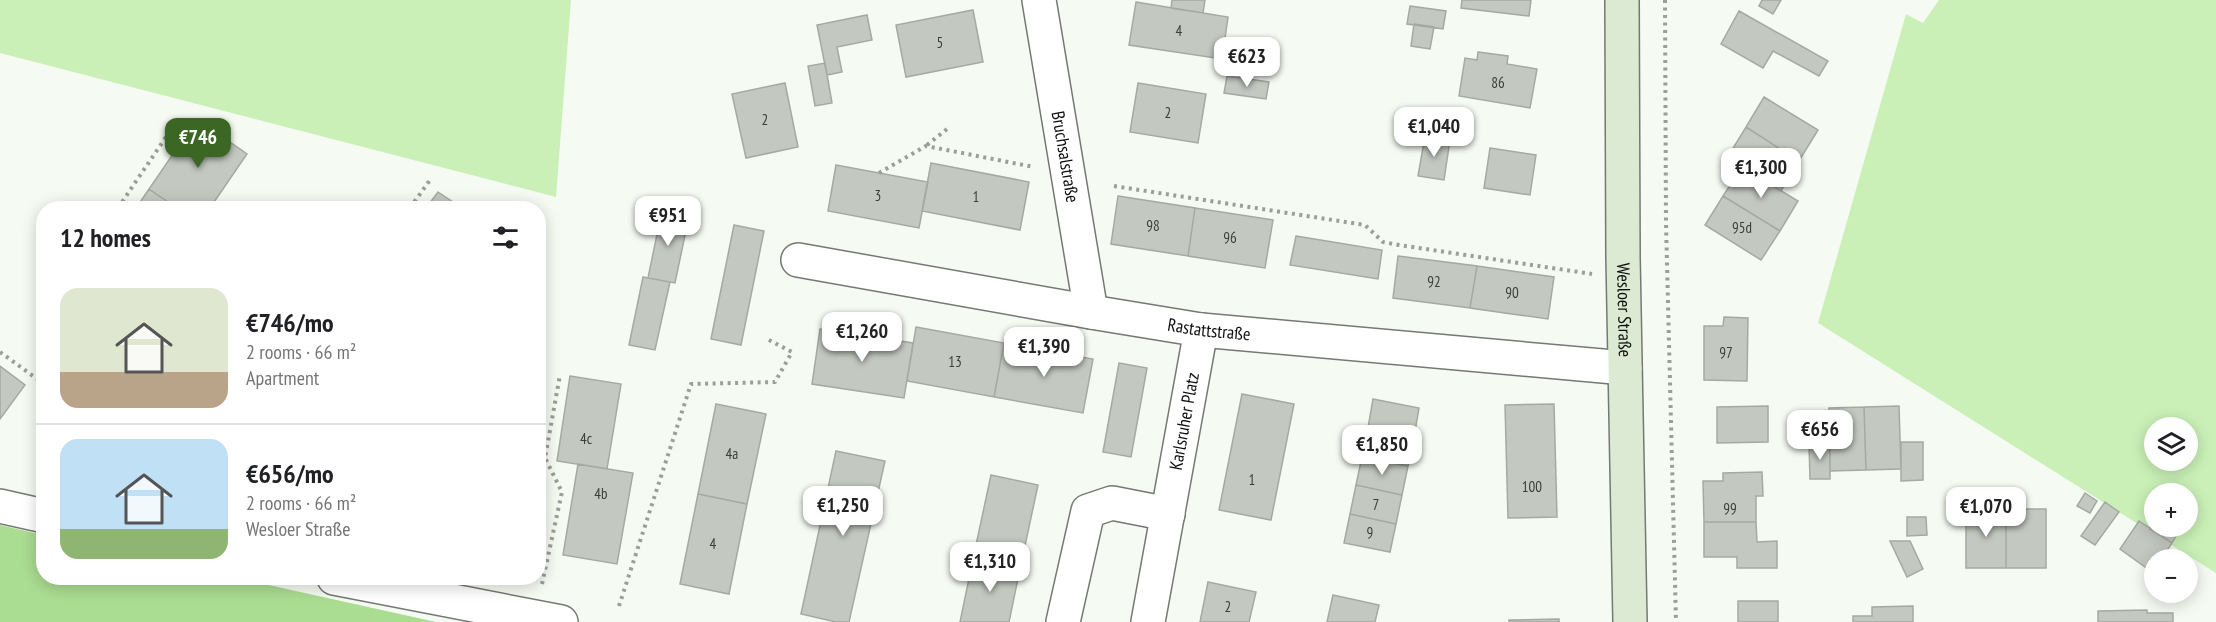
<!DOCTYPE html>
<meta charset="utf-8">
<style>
body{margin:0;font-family:"PT Sans Narrow",sans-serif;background:#f6f6f6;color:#202124;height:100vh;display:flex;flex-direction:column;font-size:22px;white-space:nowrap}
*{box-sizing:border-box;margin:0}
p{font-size:20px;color:#757577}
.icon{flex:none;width:33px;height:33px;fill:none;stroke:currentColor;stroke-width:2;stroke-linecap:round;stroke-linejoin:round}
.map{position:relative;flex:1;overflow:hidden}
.drawer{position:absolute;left:36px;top:201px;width:510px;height:384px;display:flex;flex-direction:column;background:#fff;border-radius:24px;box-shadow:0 3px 15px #0003}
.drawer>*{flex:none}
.buttons{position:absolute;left:2144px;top:417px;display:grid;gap:12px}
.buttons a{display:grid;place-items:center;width:54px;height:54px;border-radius:50%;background:#fff;box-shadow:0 3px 15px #0003;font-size:30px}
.price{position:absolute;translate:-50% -51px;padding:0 14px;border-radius:12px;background:#fff;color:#222;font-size:20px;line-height:39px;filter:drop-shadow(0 2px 3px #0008)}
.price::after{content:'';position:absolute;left:50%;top:36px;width:18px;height:14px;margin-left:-9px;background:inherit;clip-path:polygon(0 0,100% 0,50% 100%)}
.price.active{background:#3c6623;color:#fff}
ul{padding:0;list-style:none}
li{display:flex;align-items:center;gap:18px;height:150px;padding:0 24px}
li+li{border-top:2px solid #e0e0e0}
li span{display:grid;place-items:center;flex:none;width:168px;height:120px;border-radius:18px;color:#555}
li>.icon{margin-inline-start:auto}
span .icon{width:72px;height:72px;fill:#fffc;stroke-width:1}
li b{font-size:26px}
h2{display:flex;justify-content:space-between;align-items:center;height:72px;padding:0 24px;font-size:26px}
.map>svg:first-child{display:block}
</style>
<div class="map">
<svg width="2216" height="622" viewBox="0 0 2216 622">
<rect width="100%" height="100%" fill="#f5fbf2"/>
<!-- green -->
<path fill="#caf0b7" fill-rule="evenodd" d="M 0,0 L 571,0 L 556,197 L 0,53 Z
M 1939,0 L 2216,0 L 2216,573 L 1818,323 L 1906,14 L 1923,23 ZM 2154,428 L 2187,428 L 2187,460 L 2154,460 ZM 2154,494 L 2187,494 L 2187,526 L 2154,526 Z"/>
<!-- forest -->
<path fill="#aadc91" d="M 0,525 L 43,535 L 44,578 L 237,578 L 436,622 L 0,622 Z"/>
<!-- building -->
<path fill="#c3c9c0" stroke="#a4aaa1" stroke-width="1.5" d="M 1172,0 L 1205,0 L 1203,13 L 1171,8 Z
M 1462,0 L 1531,0 L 1529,16 L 1461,8 Z
M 1762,0 L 1781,0 L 1773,14 L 1759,6 Z
M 1136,2 L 1228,17 L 1222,59 L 1129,45 Z
M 1410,6 L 1446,11 L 1443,29 L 1407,24 Z
M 973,10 L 983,62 L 906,77 L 896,25 Z
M 1739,11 L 1828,61 L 1819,76 L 1773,51 L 1763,68 L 1721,44 Z
M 867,15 L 872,40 L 837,47 L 842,72 L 827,75 L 817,25 Z
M 1414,24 L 1434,27 L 1430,49 L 1411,46 Z
M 1478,52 L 1508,56 L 1507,64 L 1537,69 L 1530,108 L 1459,96 L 1465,58 L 1477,60 Z
M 825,63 L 832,103 L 815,106 L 808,66 Z
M 1227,76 L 1269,82 L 1266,99 L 1224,93 Z
M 785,83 L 798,147 L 746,158 L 732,94 Z
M 1138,83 L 1206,94 L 1198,143 L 1130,132 Z
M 1764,97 L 1818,130 L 1799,161 L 1746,127 Z
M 197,119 L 247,154 L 210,208 L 177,208 L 149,189 Z
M 1746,127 L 1799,161 L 1781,191 L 1727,158 Z
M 1425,136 L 1450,140 L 1444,180 L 1418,176 Z
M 1490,148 L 1536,155 L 1530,195 L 1484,188 Z
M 931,163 L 1029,182 L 1020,230 L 922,211 Z
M 836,165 L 928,182 L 919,228 L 828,211 Z
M 1742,167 L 1798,201 L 1780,231 L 1723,196 Z
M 149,189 L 177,208 L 136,208 Z
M 438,192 L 462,208 L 426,208 Z
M 1118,196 L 1195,208 L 1188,256 L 1111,244 Z
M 1723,196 L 1780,231 L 1761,260 L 1705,225 Z
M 1195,208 L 1273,220 L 1265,268 L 1188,256 Z
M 662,210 L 689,216 L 675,283 L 648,278 Z
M 734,225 L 764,231 L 741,345 L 711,339 Z
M 1296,236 L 1382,250 L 1378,279 L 1290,265 Z
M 1398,256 L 1477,266 L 1470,308 L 1393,298 Z
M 1477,266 L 1554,277 L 1548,319 L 1470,308 Z
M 643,277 L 670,282 L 655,350 L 629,345 Z
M 1724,317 L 1748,318 L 1747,381 L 1704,380 L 1704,326 L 1723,326 Z
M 916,327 L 1004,343 L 994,397 L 907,381 Z
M 820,329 L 913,343 L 904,398 L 812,384 Z
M 1004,343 L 1093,359 L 1083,413 L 994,397 Z
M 1119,363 L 1147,368 L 1131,457 L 1103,452 Z
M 0,366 L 25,385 L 0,419 Z
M 570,376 L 621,384 L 607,469 L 557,461 Z
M 1242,394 L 1294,404 L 1271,520 L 1219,510 Z
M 1373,399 L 1419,408 L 1414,437 L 1368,428 Z
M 716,404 L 766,414 L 747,504 L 698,494 Z
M 1554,404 L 1557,517 L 1508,518 L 1505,405 Z
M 1768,406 L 1768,442 L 1717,443 L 1717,407 Z
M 1899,406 L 1901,469 L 1866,470 L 1864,407 Z
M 1864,407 L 1866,470 L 1830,471 L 1829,408 Z
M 1368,428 L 1414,437 L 1408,466 L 1362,457 Z
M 1901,442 L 1923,442 L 1923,480 L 1901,481 Z
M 1809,444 L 1830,444 L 1830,479 L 1810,479 Z
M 836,451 L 885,461 L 849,622 L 836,622 L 801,614 Z
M 1362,457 L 1408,466 L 1402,495 L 1356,485 Z
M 578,464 L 633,473 L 617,564 L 563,555 Z
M 1762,472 L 1763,496 L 1756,496 L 1756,522 L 1704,522 L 1703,481 L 1723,481 L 1723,473 Z
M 991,475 L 1038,485 L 1020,569 L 973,559 Z
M 1356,485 L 1402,495 L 1396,524 L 1350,514 Z
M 2085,493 L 2097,501 L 2090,513 L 2077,506 Z
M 698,494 L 747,504 L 729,594 L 680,584 Z
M 2105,502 L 2119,512 L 2095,545 L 2081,536 Z
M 1966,509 L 2006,509 L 2006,568 L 1966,568 Z
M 2006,509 L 2046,509 L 2046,568 L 2006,568 Z
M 1350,514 L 1396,524 L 1390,552 L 1344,543 Z
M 1907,517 L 1926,517 L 1927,535 L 1907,536 Z
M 2139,521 L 2172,543 L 2161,560 L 2154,560 L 2152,572 L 2120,549 Z
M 1704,522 L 1756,522 L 1757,542 L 1777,541 L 1777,568 L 1737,568 L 1737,557 L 1704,557 Z
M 2154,524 L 2154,526 L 2172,526 L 2179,531 L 2172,543 L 2150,529 Z
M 1890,541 L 1910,541 L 1923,569 L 1907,577 Z
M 973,559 L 1020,569 L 1009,622 L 960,622 Z
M 1208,582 L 1256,592 L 1249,622 L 1200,622 Z
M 1333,595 L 1379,605 L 1375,622 L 1327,622 Z
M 1738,601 L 1778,601 L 1778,622 L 1738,622 Z
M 1913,606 L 1913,622 L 1853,622 L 1853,616 L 1872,616 L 1872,607 Z
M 2147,610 L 2147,613 L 2173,613 L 2173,622 L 2098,622 L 2098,611 Z
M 1559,619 L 1559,622 L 1509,622 L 1509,620 Z"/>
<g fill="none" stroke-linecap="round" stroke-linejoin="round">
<defs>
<g id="street">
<path id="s1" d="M 1039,0 L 1091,312"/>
<path id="s2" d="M 798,260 L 1091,312 L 1201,330 L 1625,368"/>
<path d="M 0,506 L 44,516"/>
<path d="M 334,578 L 561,622"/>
<path d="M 1063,622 L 1088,511 L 1112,503 L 1168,514"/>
<path id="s3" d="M 1148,622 L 1201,330"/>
</g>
<g id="secondary">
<path id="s4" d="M 1622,0 L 1623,257 L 1630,622"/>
</g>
</defs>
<!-- street casing -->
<use href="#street" stroke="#747971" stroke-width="36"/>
<!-- secondary casing -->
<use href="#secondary" stroke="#747971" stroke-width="36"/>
<!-- path -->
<path stroke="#9a9f98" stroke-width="4" stroke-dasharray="3 4.5" stroke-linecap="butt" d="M 1665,0 L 1666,223 L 1676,622
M 927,145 L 947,129
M 879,173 L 926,146 L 1034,167
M 1114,186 L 1365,225 L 1383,242 L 1399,245 L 1592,274
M 118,208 L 166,137
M 410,208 L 430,180
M 42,340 L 44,337
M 0,352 L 44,384
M 542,584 L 562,492 L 545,458 L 560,375
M 619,606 L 691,384 L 775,382 L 792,352 L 767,339"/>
<!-- street -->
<use href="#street" stroke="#fff" stroke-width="33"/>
<!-- secondary -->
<use href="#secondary" stroke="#dcead4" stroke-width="33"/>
</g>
<g text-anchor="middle" stroke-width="5" stroke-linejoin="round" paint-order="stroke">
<!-- number labels -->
<g font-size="15" fill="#3a3d38">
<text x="1179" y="36">4</text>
<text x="940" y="48">5</text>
<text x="1498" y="88">86</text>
<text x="1168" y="118">2</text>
<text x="765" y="125">2</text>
<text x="878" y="201">3</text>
<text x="976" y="202">1</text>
<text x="1153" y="231">98</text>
<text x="1742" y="233">95d</text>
<text x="1230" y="243">96</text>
<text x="1434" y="287">92</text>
<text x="1512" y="298">90</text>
<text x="1726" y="358">97</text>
<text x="955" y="367">13</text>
<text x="586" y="444">4c</text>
<text x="732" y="459">4a</text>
<text x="1252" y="485">1</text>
<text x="1532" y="492">100</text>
<text x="601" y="499">4b</text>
<text x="1376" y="510">7</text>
<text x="1730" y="514">99</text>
<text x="1370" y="538">9</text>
<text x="713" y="549">4</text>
<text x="1228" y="612">2</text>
</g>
<!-- street labels -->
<g font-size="18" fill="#0c0e0b" stroke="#fff">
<text dy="6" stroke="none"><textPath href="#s1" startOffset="159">Bruchsalstraße</textPath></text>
<text dy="6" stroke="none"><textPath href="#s4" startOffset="310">Wesloer Straße</textPath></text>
<text dy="6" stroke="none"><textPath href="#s2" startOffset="417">Rastattstraße</textPath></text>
<text dy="6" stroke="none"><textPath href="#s3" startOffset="204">Karlsruher Platz</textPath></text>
</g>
</g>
</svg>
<div class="buttons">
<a><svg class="icon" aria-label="layers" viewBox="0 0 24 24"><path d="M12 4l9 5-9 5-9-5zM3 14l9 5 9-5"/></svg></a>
<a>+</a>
<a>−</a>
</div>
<b class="price" style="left:1247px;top:88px">€623</b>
<b class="price" style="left:1434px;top:158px">€1,040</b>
<b class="price active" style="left:198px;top:169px">€746</b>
<b class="price" style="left:1761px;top:199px">€1,300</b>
<b class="price" style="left:668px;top:247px">€951</b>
<b class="price" style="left:862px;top:363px">€1,260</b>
<b class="price" style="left:1044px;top:378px">€1,390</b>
<b class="price" style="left:1820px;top:461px">€656</b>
<b class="price" style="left:1382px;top:476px">€1,850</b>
<b class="price" style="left:843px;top:537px">€1,250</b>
<b class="price" style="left:1986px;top:538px">€1,070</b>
<b class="price" style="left:990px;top:593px">€1,310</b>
<section class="drawer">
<h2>12 homes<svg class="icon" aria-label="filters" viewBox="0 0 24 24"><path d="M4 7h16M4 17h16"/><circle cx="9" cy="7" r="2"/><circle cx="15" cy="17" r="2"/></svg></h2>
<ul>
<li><span style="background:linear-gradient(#dfe7d0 70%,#b9a48a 0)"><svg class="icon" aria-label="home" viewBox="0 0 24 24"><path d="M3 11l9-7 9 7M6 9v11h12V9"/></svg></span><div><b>€746/mo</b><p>2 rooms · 66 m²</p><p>Apartment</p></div></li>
<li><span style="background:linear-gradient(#bfe0f5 75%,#8fb573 0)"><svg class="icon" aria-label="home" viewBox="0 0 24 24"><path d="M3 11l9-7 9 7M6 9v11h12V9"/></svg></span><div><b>€656/mo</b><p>2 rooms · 66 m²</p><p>Wesloer Straße</p></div></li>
</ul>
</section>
</div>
